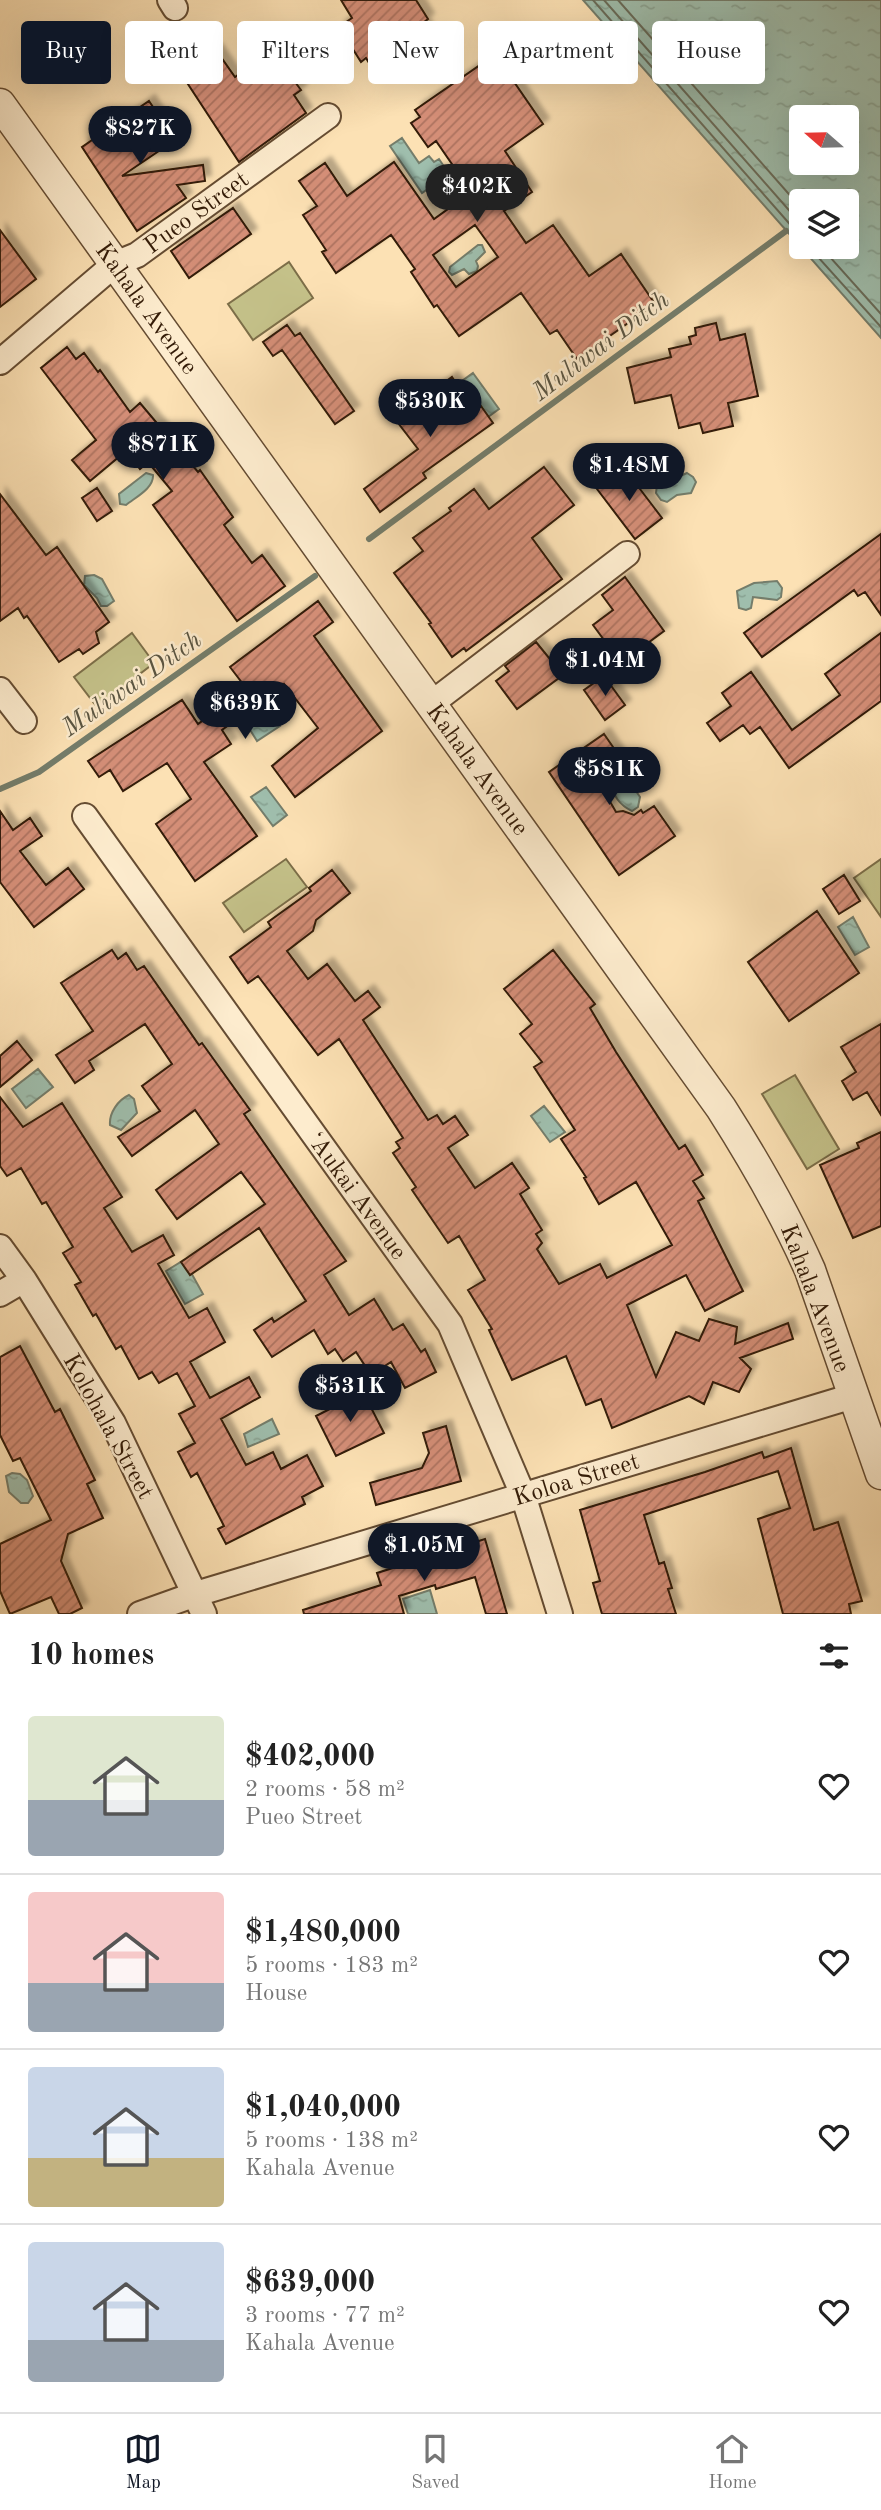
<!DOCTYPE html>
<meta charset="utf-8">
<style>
body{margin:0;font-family:"Old Standard TT",serif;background:#f2f2f2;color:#222;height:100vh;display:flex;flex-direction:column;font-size:26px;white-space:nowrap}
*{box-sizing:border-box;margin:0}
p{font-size:23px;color:#767676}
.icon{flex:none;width:38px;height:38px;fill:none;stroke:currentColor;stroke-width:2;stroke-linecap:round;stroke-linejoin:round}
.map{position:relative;height:1614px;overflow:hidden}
.details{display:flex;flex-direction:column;background:#fff;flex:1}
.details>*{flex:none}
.hud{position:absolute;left:21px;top:21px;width:840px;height:63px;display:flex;gap:14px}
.needle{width:46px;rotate:290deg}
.fabs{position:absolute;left:789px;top:105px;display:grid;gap:14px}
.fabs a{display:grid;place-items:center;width:70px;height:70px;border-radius:7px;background:#fff;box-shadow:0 7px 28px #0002;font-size:35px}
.price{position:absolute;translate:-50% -60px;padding:0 16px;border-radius:24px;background:#111827;color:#fff;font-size:23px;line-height:46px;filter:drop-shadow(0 2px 4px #0008)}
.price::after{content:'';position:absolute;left:50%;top:42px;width:21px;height:16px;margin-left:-10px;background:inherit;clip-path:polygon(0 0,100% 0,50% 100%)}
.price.current{background:#222;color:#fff}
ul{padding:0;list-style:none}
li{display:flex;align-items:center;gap:21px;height:175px;padding:0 28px}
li+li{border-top:2px solid #e0e0e0}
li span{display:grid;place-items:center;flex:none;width:196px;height:140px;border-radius:7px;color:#555}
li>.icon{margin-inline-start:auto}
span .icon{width:84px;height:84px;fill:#fffc;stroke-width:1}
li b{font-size:30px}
h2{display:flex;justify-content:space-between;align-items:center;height:84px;padding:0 28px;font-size:30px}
.tag{padding:0 24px;border-radius:7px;background:#fff;box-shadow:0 7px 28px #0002;font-size:24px;line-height:63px}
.tag.current{background:#111827;color:#fff}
.dock{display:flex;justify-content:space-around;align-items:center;height:98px;border-top:2px solid #e0e0e0;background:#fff;font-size:19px;color:#767676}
.dock a{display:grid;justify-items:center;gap:4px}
.dock .current{color:#111827}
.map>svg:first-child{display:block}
</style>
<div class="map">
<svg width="881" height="1614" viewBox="0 0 881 1614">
<defs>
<pattern id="water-ripples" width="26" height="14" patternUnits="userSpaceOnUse" patternTransform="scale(1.75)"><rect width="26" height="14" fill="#9fbead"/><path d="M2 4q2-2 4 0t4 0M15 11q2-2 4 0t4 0" fill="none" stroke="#89a393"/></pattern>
<pattern id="building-hatch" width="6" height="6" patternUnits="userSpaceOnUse" patternTransform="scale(1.75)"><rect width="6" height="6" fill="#d48e77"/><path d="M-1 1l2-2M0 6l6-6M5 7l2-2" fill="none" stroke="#ad7360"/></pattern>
<filter id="shadow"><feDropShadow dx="6" dy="-6" stdDeviation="2" flood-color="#0004"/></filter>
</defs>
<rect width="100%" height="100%" fill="#fce1b4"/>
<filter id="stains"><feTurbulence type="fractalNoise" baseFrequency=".00286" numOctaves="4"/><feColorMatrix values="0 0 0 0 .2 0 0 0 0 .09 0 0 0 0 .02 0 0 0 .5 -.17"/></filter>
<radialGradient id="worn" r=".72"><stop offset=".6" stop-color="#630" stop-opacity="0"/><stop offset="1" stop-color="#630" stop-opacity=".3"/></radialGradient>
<!-- grass -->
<path fill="#c4c189" stroke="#7c6e48" stroke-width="2" d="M 289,262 L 313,298 L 253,340 L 228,304 Z
M 132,633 L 154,663 L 97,707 L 74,677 Z
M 286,859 L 307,887 L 244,932 L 223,903 Z
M 881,859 L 881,917 L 854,878 Z
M 795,1075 L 839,1149 L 807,1169 L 762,1094 Z"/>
<!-- water -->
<path fill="url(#water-ripples)" stroke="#747d6b" stroke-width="2" fill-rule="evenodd" d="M 583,0 L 881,0 L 881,338 ZM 802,117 L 847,117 L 847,163 L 802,163 ZM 802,201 L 847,201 L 847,247 L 802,247 Z
M 402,138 L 419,163 L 429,156 L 434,162 L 439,159 L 449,174 L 422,193 L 390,146 Z
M 478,245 L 482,245 L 485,252 L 476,261 L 478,266 L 477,271 L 469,274 L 464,269 L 452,275 L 449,272 L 450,267 Z
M 473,373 L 499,409 L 481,422 L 455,386 Z
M 146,473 L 153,475 C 154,488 136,497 126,505 L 120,504 L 119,494 Z
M 687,473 L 693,477 L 696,482 L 691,493 L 677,495 L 667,502 L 661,500 L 656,493 L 657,485 C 666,478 676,479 687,473 Z
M 94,575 L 102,579 L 114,601 L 107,606 L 101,606 L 97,598 L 84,585 L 85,576 Z
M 777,581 L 782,588 L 781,597 L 777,600 L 753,597 L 751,608 L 746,610 L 739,608 L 737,591 L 754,583 Z
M 270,711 L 280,726 L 257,741 L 247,725 Z
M 619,777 L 629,781 L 640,797 L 638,807 L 632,811 C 620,805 612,795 613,782 Z
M 266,787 L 287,815 L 273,826 L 251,797 Z
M 853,917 L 869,947 L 855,955 L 838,927 Z
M 38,1069 L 53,1087 L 26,1108 L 12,1089 Z
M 129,1095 L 134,1099 L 137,1113 L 121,1130 L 110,1125 C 109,1113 118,1100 129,1095 Z
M 544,1106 L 565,1132 L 550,1142 L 531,1116 Z
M 184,1260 L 203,1294 L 185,1304 L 166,1271 Z
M 272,1419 L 279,1434 L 248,1447 L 244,1434 Z
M 12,1473 L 20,1474 L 27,1480 L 33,1496 L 28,1503 L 21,1503 L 9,1492 L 6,1476 Z
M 430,1590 L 437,1614 L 408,1614 L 403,1599 Z"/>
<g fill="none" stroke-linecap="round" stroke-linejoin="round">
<!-- shore -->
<path stroke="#696c5a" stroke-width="2" d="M 593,0 L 802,238
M 604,0 L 802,225
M 618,0 L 802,209
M 809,247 L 881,327
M 821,247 L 881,314"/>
<!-- stream -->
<path stroke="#747d6b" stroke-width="6" d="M 369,539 L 786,231
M 0,789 L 39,772 L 315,576"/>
</g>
<!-- building -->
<path fill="url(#building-hatch)" stroke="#331b07" stroke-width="2" fill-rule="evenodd" filter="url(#shadow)" d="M 341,0 L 416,0 L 428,19 L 423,23 L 433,39 L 400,60 L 397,56 L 374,71 L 366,58 L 361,62 L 339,27 L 352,18 Z
M 285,41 L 310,71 L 295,82 L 301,90 L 294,95 L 306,113 L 239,162 L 182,75 L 216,50 L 235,77 Z
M 483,63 L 491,74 L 503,66 L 543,124 L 505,151 L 532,192 L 504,211 L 526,243 L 553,225 L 589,276 L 621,254 L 655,304 L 577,359 L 557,330 L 550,334 L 521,293 L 459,336 L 437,305 L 434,307 L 411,272 L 415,269 L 391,235 L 336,273 L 322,252 L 326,250 L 303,215 L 317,206 L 299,181 L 325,163 L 347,196 L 394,162 L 434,219 L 466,196 L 450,174 L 456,170 L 436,141 L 428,147 L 411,123 L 420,117 L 415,110 ZM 475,225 L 498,257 L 456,287 L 433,255 Z
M 149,101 L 175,140 L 122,176 L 203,165 L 205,181 L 177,185 L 186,198 L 137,231 L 82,147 Z
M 233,208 L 251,234 L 189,278 L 171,251 Z
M 0,230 L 36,279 L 0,307 Z
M 716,323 L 720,340 L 745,334 L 758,396 L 728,403 L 733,426 L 703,433 L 700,423 L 679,428 L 671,395 L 635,403 L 627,368 L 671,357 L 669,349 L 691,344 L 689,337 L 696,335 L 695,328 Z
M 287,325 L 295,336 L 300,333 L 354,411 L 335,424 L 282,350 L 273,356 L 263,342 Z
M 67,347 L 76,359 L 84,353 L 98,372 L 100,370 L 130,412 L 140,403 L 198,472 L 200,470 L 233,517 L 224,525 L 252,563 L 262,555 L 285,586 L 237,621 L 153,505 L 172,491 L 148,462 L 140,469 L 126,451 L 90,481 L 72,460 L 96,440 L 41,368 Z
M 452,377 L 475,410 L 481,406 L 493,423 L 423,473 L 426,478 L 380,512 L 364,489 L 418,449 L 395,419 Z
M 544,467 L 574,505 L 532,538 L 562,579 L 466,651 L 464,648 L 452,657 L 429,624 L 431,623 L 394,573 L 423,551 L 413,538 L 451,511 L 449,508 L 474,489 L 489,509 Z
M 624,468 L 662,518 L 635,539 L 597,489 Z
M 97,488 L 112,511 L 97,521 L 82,498 Z
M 0,494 L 46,555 L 57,547 L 109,622 L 96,632 L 99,643 L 83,654 L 79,649 L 59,662 L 27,616 L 24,618 L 18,608 L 0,621 Z
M 881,534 L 881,615 L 865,592 L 858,596 L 854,590 L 762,657 L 744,633 Z
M 625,577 L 664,631 L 621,663 L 593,625 L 613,610 L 602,595 Z
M 318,601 L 333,622 L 314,636 L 382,731 L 295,797 L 272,766 L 318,728 L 284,684 L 222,730 L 231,744 L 204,762 L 257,836 L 195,881 L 156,824 L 191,799 L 167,763 L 123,791 L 110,770 L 99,777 L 88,761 L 182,700 L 198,724 L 246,688 L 230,667 Z
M 881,633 L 881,701 L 789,768 L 760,727 L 750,734 L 743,725 L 720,741 L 707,723 L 731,706 L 722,693 L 751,672 L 792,730 L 840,695 L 825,674 Z
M 536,642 L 563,675 L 517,709 L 496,681 L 509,671 L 505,666 Z
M 604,676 L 625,705 L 605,720 L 584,690 Z
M 604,734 L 622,760 L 611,768 L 615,774 L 610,777 L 609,786 L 605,793 L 616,812 L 623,811 L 634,815 L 641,810 L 643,813 L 654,806 L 675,836 L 619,875 L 549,772 Z
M 0,811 L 13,830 L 30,818 L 42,836 L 20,851 L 46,885 L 68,868 L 84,889 L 34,927 L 0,882 Z
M 332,870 L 350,893 L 316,920 L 313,931 L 287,951 L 308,979 L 327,964 L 355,1001 L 368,991 L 380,1007 L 363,1020 L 428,1120 L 437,1115 L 443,1124 L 455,1116 L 468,1135 L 448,1148 L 475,1188 L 512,1163 L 529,1188 L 520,1194 L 542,1230 L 536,1234 L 542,1243 L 537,1249 L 559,1284 L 600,1264 L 607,1278 L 672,1245 L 636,1182 L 599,1204 L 584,1178 L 586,1177 L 561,1139 L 575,1130 L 534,1067 L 542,1062 L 520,1034 L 532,1024 L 504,989 L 553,950 L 595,1004 L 590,1008 L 616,1052 L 679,1149 L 685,1145 L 703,1175 L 693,1181 L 704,1198 L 698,1201 L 743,1291 L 705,1311 L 686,1275 L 627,1305 L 656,1377 L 676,1332 L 699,1341 L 709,1319 L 737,1327 L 735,1344 L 788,1323 L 793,1339 L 740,1358 L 751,1369 L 739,1392 L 713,1382 L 704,1404 L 689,1396 L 612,1428 L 601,1399 L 586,1405 L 566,1356 L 512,1380 L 489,1330 L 492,1329 L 468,1290 L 485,1280 L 459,1236 L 448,1243 L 412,1190 L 416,1187 L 393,1153 L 400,1148 L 396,1142 L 403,1138 L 339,1039 L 318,1055 L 258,976 L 248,983 L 230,957 L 271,927 L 268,922 L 311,891 L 309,888 Z
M 844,875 L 860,901 L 839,914 L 823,889 Z
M 817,911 L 859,973 L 789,1021 L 748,962 Z
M 112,950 L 118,959 L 126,953 L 137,970 L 144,966 L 199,1045 L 202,1043 L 250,1110 L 244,1114 L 346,1261 L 324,1275 L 349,1315 L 374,1299 L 393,1330 L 403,1324 L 421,1352 L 425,1349 L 436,1372 L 405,1388 L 391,1362 L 371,1375 L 356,1352 L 343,1361 L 335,1349 L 328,1354 L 314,1330 L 272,1357 L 254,1330 L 272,1318 L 274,1322 L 306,1301 L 259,1228 L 190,1275 L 181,1262 L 265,1204 L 241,1172 L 177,1219 L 156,1190 L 219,1144 L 195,1110 L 132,1156 L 118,1137 L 160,1111 L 142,1086 L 172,1064 L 145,1024 L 89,1061 L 94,1070 L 75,1083 L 56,1055 L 93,1031 L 61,983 Z
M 881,1024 L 881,1115 L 867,1092 L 853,1100 L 842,1081 L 856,1072 L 841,1047 Z
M 17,1041 L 32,1060 L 0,1087 L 0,1056 Z
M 0,1097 L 23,1127 L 62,1103 L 122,1197 L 104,1208 L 132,1252 L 163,1235 L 174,1255 L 158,1264 L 189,1318 L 207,1308 L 225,1342 L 190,1362 L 210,1398 L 249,1377 L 260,1397 L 221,1419 L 246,1465 L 273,1452 L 281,1469 L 307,1455 L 323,1486 L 302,1497 L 305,1504 L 226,1544 L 218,1529 L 224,1526 L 197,1473 L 191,1477 L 178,1452 L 195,1443 L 179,1414 L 195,1406 L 177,1373 L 159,1383 L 152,1372 L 139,1379 L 121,1346 L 116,1349 L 96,1314 L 93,1316 L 75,1285 L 81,1282 L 63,1253 L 73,1247 L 46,1202 L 42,1204 L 21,1168 L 7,1176 L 0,1166 Z
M 881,1132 L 881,1226 L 853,1238 L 820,1165 L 859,1148 L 857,1143 Z
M 20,1346 L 55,1412 L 60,1409 L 95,1480 L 87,1484 L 103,1518 L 68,1534 L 61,1561 L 82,1608 L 70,1614 L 59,1614 L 51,1597 L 10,1614 L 0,1591 L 0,1544 L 51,1520 L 20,1458 L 13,1461 L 0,1435 L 0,1357 Z
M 363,1392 L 384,1433 L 336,1456 L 316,1416 Z
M 446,1426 L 461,1481 L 376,1505 L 370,1483 L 422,1468 L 429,1453 L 423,1433 Z
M 791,1448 L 814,1530 L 838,1522 L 862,1601 L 849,1604 L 851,1614 L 783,1614 L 758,1519 L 790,1508 L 778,1471 L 644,1515 L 659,1564 L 664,1562 L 672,1588 L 668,1589 L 676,1614 L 602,1614 L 593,1583 L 600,1581 L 580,1510 L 705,1472 L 762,1452 L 764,1458 Z
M 485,1539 L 507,1614 L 486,1614 L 475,1577 L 436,1589 L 435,1585 L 399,1596 L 404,1614 L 304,1614 L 303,1610 L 381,1585 L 377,1573 Z"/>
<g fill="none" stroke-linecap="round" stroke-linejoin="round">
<defs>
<path id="minor" d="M 170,0 L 175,8
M 0,362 L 115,264 L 137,255 L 328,116
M 0,690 L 24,721
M 432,703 L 627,554
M 85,816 L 450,1324 L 523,1495 L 560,1614
M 0,1247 L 24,1280 L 113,1423 L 204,1614
M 0,1294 L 24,1280
M 140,1614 L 196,1594 L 853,1396"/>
<path id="tertiary" d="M 0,104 L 721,1108 C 754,1160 785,1213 810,1270 L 881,1474"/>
</defs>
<!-- minor casing -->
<use href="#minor" stroke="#654c32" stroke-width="28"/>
<!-- tertiary casing -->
<use href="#tertiary" stroke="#654c32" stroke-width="33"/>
<!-- minor -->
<use href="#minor" stroke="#fdecce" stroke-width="24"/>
<!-- tertiary -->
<use href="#tertiary" stroke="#fdecce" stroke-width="30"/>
</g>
<g text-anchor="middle" stroke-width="5" stroke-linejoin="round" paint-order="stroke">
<!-- street labels -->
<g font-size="24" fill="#331b07" stroke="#fdecce">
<text transform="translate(196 212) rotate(-36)" y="8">Pueo Street</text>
<text transform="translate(147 308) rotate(54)" y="8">Kahala Avenue</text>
<text transform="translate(478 769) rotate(54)" y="8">Kahala Avenue</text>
<text transform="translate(358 1196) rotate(54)" y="8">ʻAukai Avenue</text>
<text transform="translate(816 1298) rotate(69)" y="8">Kahala Avenue</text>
<text transform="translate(109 1426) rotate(61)" y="8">Kolohala Street</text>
<text transform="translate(576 1479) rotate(-17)" y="8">Koloa Street</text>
</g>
<!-- water labels -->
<g font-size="26" font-style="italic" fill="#595441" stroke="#fdecce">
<text transform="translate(600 345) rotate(-37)" y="9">Muliwai Ditch</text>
<text transform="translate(131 683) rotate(-35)" y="9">Muliwai Ditch</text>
</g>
</g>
<rect width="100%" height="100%" filter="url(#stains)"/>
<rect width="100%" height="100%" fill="url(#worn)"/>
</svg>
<div class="fabs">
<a><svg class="needle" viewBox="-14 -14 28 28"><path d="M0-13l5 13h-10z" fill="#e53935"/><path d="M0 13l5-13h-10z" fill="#767676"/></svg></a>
<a><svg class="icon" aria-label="layers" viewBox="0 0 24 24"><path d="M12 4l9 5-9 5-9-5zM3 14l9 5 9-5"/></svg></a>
</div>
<b class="price" style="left:140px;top:166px">$827K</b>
<b class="price current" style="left:477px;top:224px">$402K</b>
<b class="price" style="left:430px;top:439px">$530K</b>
<b class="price" style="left:163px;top:482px">$871K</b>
<b class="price" style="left:629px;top:503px">$1.48M</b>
<b class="price" style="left:605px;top:698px">$1.04M</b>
<b class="price" style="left:245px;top:741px">$639K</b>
<b class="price" style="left:609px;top:807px">$581K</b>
<b class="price" style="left:350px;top:1424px">$531K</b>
<b class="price" style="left:424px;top:1583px">$1.05M</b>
<div class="hud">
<a class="tag current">Buy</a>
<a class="tag">Rent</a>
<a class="tag">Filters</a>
<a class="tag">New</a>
<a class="tag">Apartment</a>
<a class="tag">House</a>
</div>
</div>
<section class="details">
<h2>10 homes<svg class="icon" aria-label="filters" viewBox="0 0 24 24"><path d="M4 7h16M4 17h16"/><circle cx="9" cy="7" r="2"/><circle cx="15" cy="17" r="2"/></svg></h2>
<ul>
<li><span style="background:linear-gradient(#dfe7d0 60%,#9aa5b1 0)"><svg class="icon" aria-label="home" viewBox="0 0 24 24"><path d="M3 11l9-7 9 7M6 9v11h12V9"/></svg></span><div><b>$402,000</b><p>2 rooms · 58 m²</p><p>Pueo Street</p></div><svg class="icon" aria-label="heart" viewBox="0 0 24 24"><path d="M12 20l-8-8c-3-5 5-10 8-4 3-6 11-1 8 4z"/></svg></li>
<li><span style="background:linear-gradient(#f6c9c9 65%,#9aa5b1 0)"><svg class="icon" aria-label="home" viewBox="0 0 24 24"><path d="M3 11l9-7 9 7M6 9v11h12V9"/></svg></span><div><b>$1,480,000</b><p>5 rooms · 183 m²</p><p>House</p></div><svg class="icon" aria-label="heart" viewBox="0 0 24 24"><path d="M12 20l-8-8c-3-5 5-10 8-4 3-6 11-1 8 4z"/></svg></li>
<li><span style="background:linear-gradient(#c9d6e8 65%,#c2b280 0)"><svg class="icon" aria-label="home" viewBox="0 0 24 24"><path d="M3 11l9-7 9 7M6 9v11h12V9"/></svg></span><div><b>$1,040,000</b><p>5 rooms · 138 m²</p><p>Kahala Avenue</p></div><svg class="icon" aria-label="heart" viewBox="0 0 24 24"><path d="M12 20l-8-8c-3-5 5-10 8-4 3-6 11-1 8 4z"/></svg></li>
<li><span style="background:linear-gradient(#c9d6e8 70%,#9aa5b1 0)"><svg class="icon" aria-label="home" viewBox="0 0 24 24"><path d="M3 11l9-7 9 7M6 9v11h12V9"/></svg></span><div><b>$639,000</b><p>3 rooms · 77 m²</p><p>Kahala Avenue</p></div><svg class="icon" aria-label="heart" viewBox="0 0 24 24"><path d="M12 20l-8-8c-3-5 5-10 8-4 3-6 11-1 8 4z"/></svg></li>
</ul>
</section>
<nav class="dock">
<a class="current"><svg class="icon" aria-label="map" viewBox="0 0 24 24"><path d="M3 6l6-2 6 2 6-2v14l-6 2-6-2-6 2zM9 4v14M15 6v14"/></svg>Map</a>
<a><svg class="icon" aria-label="saved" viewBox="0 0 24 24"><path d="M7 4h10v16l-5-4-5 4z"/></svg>Saved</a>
<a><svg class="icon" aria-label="home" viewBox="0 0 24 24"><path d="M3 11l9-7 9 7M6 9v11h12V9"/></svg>Home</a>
</nav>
